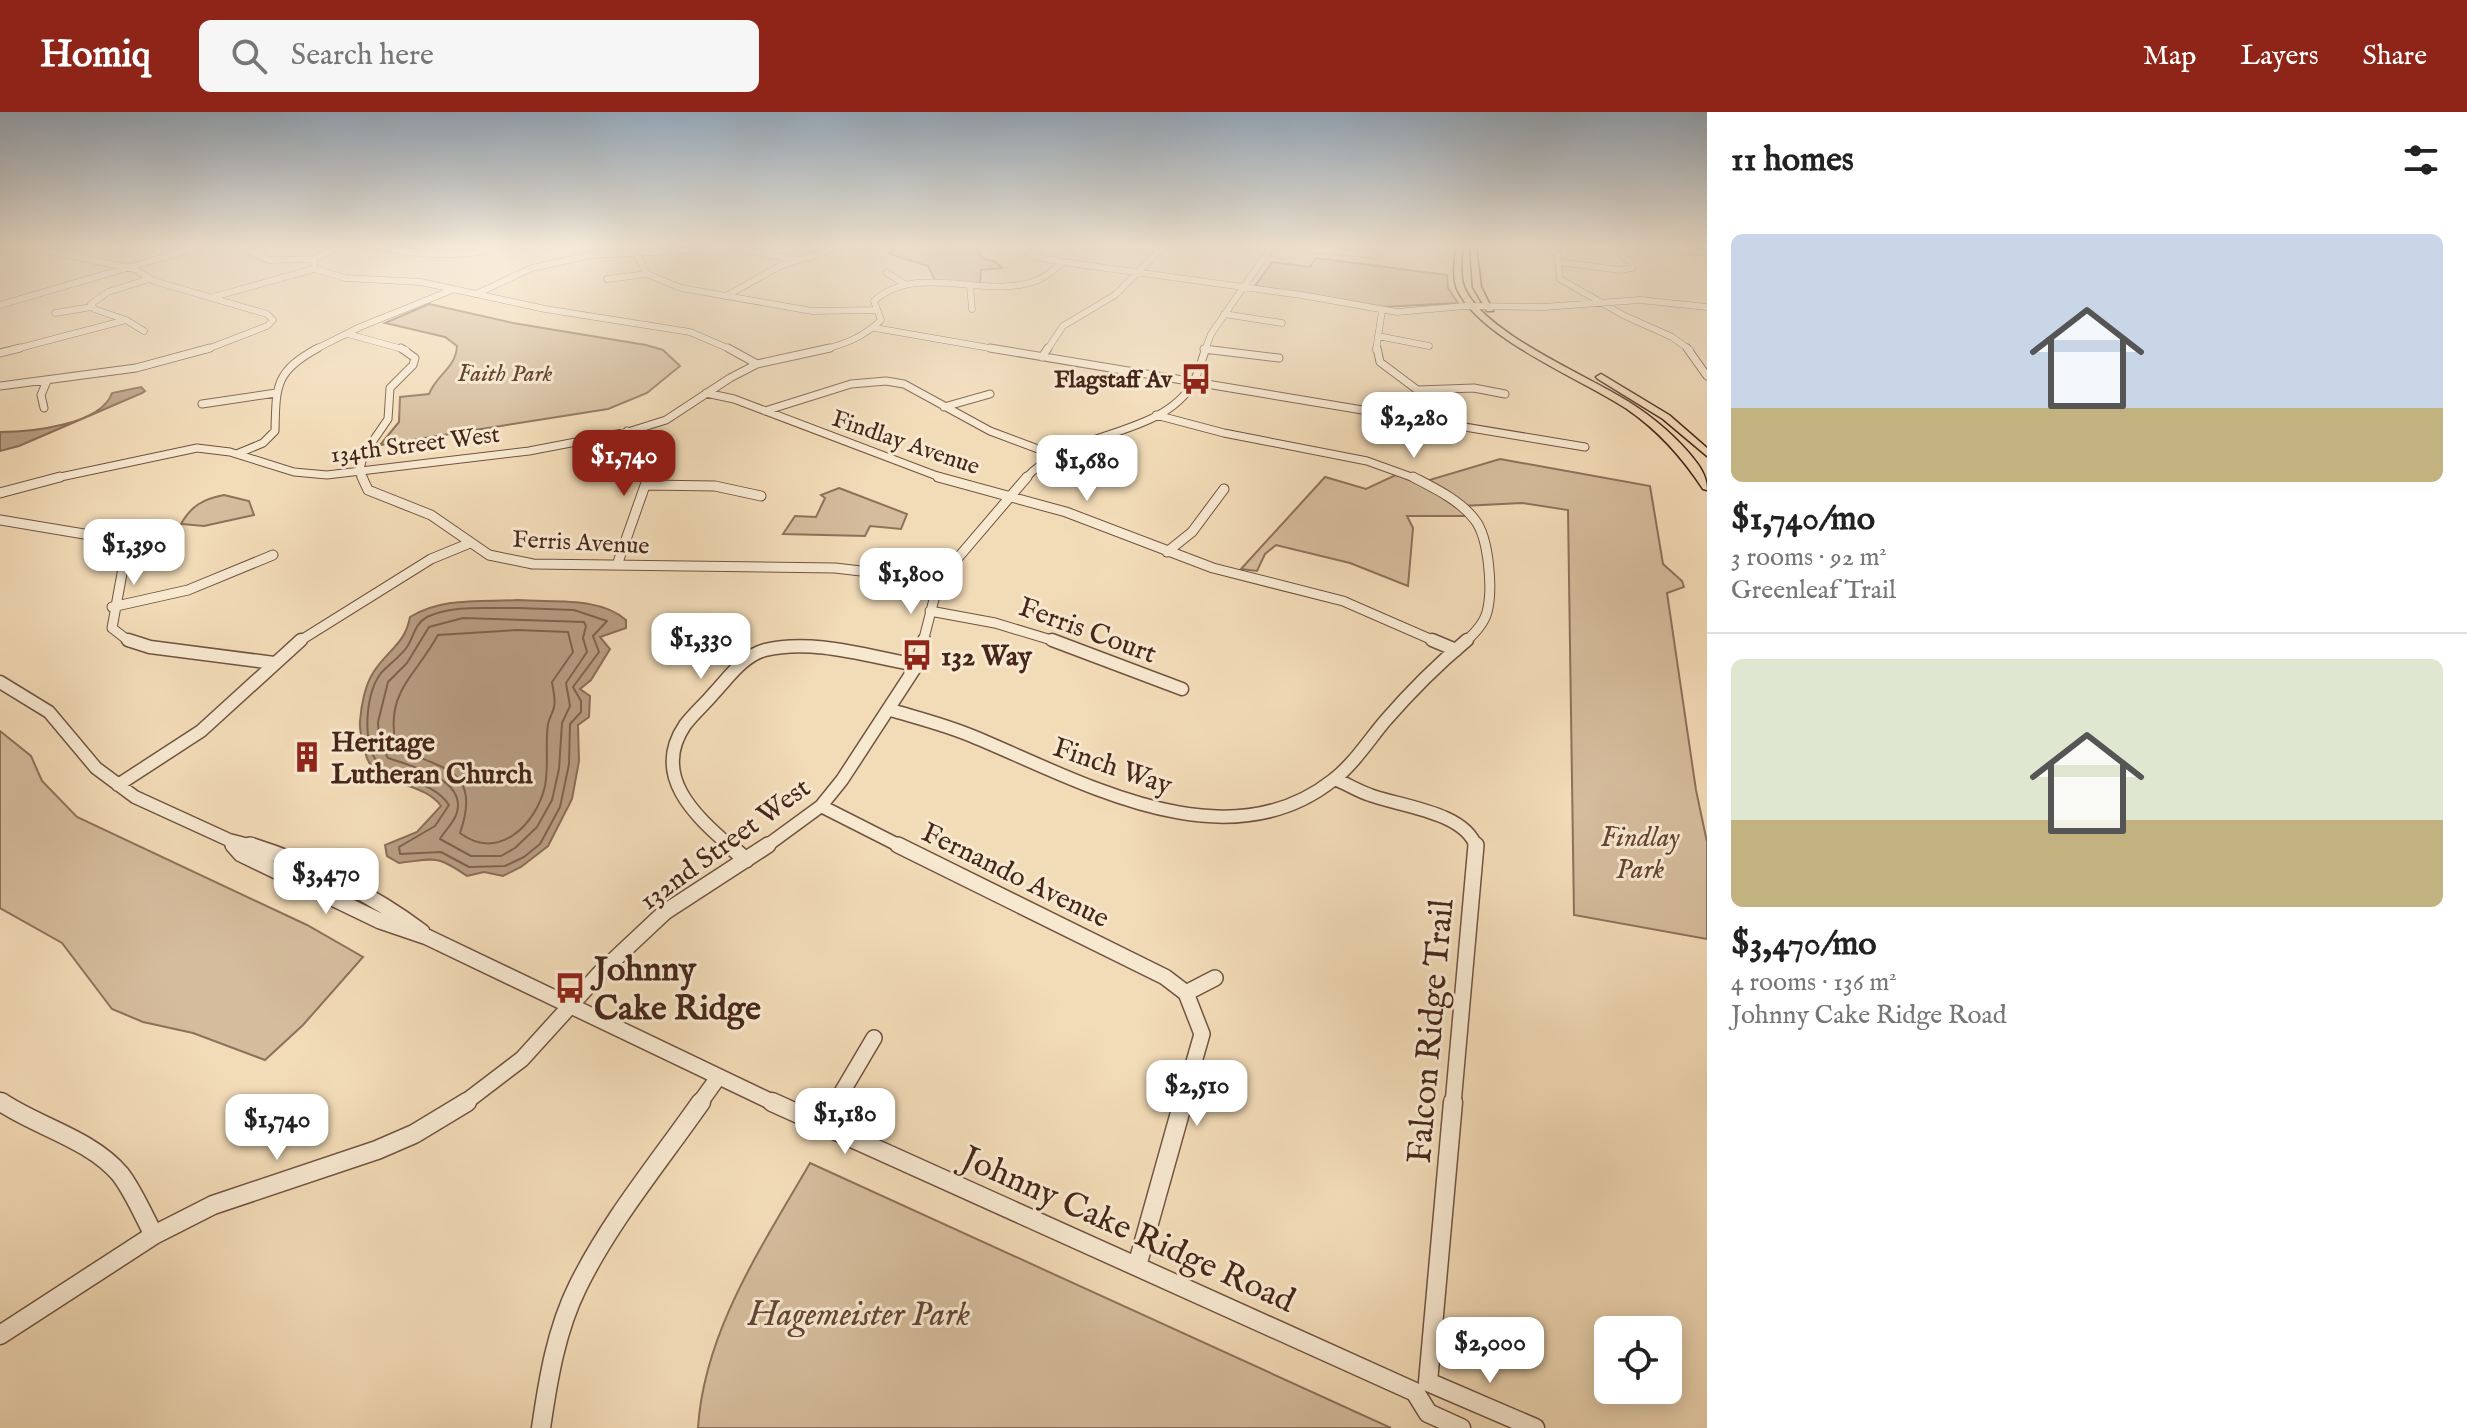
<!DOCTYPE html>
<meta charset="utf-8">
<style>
body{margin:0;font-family:"IM FELL English",serif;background:#f6f6f6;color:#222;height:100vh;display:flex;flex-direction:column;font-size:30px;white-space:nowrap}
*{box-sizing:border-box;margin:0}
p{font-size:26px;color:#767676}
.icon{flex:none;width:44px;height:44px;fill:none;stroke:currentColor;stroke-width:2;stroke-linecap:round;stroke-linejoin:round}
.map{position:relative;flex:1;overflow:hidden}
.drawer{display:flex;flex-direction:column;background:#fff;width:760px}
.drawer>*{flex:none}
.tools{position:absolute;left:1594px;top:1204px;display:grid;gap:16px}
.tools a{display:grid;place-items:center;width:88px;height:88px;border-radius:12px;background:#fff;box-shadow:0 4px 20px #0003;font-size:40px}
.price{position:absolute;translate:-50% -68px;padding:0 18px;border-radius:16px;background:#fff;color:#222;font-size:26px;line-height:52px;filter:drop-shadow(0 2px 4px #0008)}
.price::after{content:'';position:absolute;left:50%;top:48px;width:24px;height:18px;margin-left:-12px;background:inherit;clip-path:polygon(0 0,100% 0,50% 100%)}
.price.active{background:#8f2418;color:#fff}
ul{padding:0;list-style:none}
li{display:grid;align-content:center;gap:16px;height:424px;padding:0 24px}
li+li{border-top:2px solid #e0e0e0}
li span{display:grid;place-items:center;height:248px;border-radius:12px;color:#555}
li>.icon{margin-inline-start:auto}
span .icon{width:144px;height:144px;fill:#fffc;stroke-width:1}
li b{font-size:34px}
h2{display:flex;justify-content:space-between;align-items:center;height:96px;padding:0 24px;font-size:34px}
header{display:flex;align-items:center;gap:48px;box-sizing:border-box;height:112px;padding:0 40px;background:#8f2418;color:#fff}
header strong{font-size:38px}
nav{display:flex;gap:44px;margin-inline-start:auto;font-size:28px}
.search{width:560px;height:72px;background:#f6f6f6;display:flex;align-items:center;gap:20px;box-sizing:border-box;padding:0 28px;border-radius:12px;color:#767676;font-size:30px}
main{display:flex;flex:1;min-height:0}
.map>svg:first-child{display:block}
</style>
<header>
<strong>Homiq</strong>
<div class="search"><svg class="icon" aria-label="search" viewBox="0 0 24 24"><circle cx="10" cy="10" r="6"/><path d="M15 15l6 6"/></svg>Search here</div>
<nav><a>Map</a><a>Layers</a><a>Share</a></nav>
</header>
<main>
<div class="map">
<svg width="1707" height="1316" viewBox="0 0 1707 1316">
<rect width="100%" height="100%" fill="#f2dbb7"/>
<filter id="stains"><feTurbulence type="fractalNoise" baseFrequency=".0025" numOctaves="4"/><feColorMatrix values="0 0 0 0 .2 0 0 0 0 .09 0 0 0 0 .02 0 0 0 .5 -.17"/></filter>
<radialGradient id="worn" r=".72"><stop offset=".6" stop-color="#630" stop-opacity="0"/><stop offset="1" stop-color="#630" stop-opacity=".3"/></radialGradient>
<!-- green -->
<path fill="#d5bc9c" stroke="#8e715b" stroke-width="2" d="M 897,134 L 975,134 L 982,146 L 996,150 L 1002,156 L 981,158 L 980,173 L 937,172 L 928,154 L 889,142 Z
M 1316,146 L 1447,163 L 1448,176 L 1458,191 L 1381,195 L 1255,174 L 1272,150 L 1310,155 Z
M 429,192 L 513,211 L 646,233 L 663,238 L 680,254 L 647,281 L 608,297 L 380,333 L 399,310 L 400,285 L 429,282 C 436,263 456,256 457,234 L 445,225 L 385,211 Z
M 1500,347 L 1650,374 L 1663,452 L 1682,469 L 1684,475 L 1667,481 L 1696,678 L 1707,730 L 1707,827 L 1574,803 L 1568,398 L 1522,391 L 1463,394 L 1472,404 L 1407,404 L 1413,416 L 1408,474 L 1350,451 L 1276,433 L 1265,442 L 1257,459 L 1241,457 L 1325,365 L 1366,377 L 1402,360 L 1423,370 Z
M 839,376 L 907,402 L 901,417 L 870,414 L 865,424 L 783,422 L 795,404 L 816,405 L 825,386 L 821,383 Z
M 224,383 L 249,389 L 254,403 L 204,414 L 181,412 C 191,394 203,387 224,383 Z
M 0,619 L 31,644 L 42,669 L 77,705 L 307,813 L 363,845 L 303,913 L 265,948 L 193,921 L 143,910 L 112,897 L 62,831 L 0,796 Z
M 810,1051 L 1391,1316 L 698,1316 C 704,1219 763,1133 810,1051 Z"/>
<!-- water -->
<path fill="#b89d82" stroke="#8a6d58" stroke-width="2" d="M 141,275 L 145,279 L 142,281 L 19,334 L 0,339 L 0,320 C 30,320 101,313 112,281 Z
M 518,488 C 552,491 599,484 626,508 L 626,516 L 600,525 L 610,537 L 591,568 L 580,577 L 590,584 L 589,605 L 578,613 L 579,649 L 572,687 L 548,734 L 521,755 L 503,764 L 484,760 L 467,764 C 435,742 435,747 399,751 L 387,744 L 385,733 L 417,720 L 441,694 C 422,667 371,676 365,639 C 363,628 359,621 360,609 C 361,595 365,573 373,561 C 386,539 405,533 410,505 C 443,485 481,490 518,488 Z"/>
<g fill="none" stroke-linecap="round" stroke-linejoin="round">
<!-- shore -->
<path stroke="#7f624e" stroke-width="2" d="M 518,496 L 574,498 L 607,509 L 593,524 L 599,540 L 573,575 L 581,589 L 581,600 L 570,612 L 569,652 L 560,695 L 540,732 L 524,745 L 505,754 L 469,755 L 441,740 L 400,742 L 399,735 L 435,714 L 449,693 C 430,664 386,670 374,645 C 363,623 366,581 381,561 C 389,552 400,545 407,535 C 414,524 415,511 427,505 C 454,492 488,497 518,496 Z
M 463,506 L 584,510 L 586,514 L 583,526 L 587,540 L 566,571 L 570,594 L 562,611 L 559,657 L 552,688 L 537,715 L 515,736 L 501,744 L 471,744 L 440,727 C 445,718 455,710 457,700 C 466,667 411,654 388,646 L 379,630 L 378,610 L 388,570 L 407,551 L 429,515 Z
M 517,518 L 568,520 L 573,540 L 552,570 C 553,578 556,587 554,595 C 553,601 549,606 548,612 C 545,633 549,653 545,674 C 536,713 498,750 460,721 C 482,658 444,657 396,636 C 385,579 413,568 438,523 Z"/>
<defs>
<path id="minor-far5" d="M 25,134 L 134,157 L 154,169 L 267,202 L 273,208 L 267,214 L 205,238
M 341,134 L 314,147 L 314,157 L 346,166 L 421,170 L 545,197 L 690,220 L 732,238
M 373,134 C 419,143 462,147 508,134
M 1016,134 L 1036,145 L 1063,150 L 1301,183 L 1397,200 L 1465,194 L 1543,195 L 1640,188 L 1707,195
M 1135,134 L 1162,138
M 1647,134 L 1707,141
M 633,136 L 647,162 L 681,176 L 812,199 L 877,198
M 1551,137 L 1557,142 L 1560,167 L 1623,203 L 1672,225 L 1690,238
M 251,140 L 269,148 L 314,147
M 1558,150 L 1620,158 L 1632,156 L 1631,150 L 1623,145
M 887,161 L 906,173
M 607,167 L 647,162
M 970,173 L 972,197
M 476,182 L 532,156 L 591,143 L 733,136 L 797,148
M 726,184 L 780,154 L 844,134
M 213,185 L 314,157
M 0,193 L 202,134
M 55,201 L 92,195
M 1224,202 L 1282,211
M 875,216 L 1001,238
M 144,219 L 126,208 L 94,197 L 91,192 L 108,180 L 149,167
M 348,222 L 406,238
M 1378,224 L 1429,234
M 1204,237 L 1211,238
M 12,238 L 126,208
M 314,238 L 360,215 L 452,178
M 822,238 C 845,232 864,225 881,208 L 874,189 C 919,149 987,189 1038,168 C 1047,164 1055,157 1063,150
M 1047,238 L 1063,214 L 1115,183 L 1164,134
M 1205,238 L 1211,222 L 1272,134 L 1377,143
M 1376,238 L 1382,199"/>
<path id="minor-far4" d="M 728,236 L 757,252
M 990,236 L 1585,335
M 1377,236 L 1380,250 L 1440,295 L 1440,311
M 1687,236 L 1707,264
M 1204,237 L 1279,246
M 0,241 L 20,236
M 1042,245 L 1048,236
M 0,274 L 136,256 L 210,236
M 1419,278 L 1474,276 L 1505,282
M 706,281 L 734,287 L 945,367
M 202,292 L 276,281
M 944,295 L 990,282
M 44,296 L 41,283 L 47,269
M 765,299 L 851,272 L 886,269 L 904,272 L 990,319 L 1054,343
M 1156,303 L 1224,321 L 1367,349 L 1417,367
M 627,319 L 643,337 L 651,358 L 648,367
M 239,341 L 263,331 L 275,319 C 276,274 275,259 318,236
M 51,367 L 197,336 L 230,340 L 294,360 L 327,363 L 529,339 L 628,320 L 666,308 L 730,266 L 757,252 L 830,236
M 363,367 L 359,360 L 364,342 L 388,307 L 390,276 L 413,253 L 415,246 L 401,236
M 1025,367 C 1068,318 1162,326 1193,271 C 1199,260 1202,247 1206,236"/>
<path id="minor-far3" d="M 362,365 L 368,378 L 431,403 L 489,443 L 533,452 L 835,456 L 939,468
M 938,365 L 1066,400 L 1213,456 L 1343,489 L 1437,530
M 1413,365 C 1434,376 1460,388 1475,408 C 1489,426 1493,478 1487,500 C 1484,512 1474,522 1465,530
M 647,373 L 715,374 L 761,384
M 0,381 L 60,365
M 0,408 L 90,423 L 118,438 L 123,456 L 112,516 L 130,530
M 1167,440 L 1192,420 L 1224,377
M 617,453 L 648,365
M 112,495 L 188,478 L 273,443
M 930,499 L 995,511 L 1058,530
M 298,530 L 431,447 L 470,431
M 923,530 L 939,468 L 1027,365"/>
<path id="minor-far2" d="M 128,528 L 150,535 L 274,551
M 1052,528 L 1182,577
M 1432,528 L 1456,538
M 0,570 L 49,600 L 96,656 L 135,685 L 229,728 L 235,735
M 891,598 C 918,606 946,613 972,624 C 1079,668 1225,754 1333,668 C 1353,653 1369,628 1385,609 C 1411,579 1437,553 1467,528
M 1335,667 C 1347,672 1358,679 1370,683 C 1399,694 1466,700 1476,735
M 118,673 L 201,619 L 301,528
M 821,694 L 902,735
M 229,728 L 256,735
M 731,735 C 694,703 651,663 685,613 C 694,601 705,592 714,581 C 729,565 743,544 765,538 C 813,526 870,545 917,553
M 765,735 L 821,694 L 842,668 L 917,553 L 924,528"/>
<path id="minor-far1" d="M 233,733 L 241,742 L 380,809 L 427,825 L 776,992
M 250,733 C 310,752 372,782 422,820
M 729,733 L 746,748
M 898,733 L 1165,865 L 1186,881
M 1186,881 L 1215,866
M 0,990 L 4,992
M 463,992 L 522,947 L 600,861 L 665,800 L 768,733
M 699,992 L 717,967
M 835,992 L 874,926
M 1182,992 L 1202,922 L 1186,881
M 1453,992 L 1476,733"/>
<path id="minor" d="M 1,990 C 38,1015 90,1027 120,1062 C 134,1080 143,1103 154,1123
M 772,990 L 1415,1280
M 824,1012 L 837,990
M 1137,1154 L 1183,990
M 0,1223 L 154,1123 L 213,1093 L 377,1038 L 414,1022 L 467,990
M 1428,1270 L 1453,990
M 1428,1270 L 1535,1316
M 1415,1280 L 1428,1301 L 1461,1316
M 541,1316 C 548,1268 556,1218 578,1174 C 610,1109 659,1050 701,990"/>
<path id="major" d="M 1456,134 L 1462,134 C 1462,148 1459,164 1465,177 C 1484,219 1578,260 1619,284 C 1645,299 1669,318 1689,341 C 1699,353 1707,363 1707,378 L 1703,377 C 1682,345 1659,319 1627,297 C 1582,267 1480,227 1457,177 C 1452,164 1455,148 1456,134 Z
M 1470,134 L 1476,134 L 1481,175 L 1493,199 L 1487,199 L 1473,175 Z
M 1601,262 L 1669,303 L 1707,336 L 1707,344 L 1663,307 L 1598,267 L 1596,265 Z"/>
</defs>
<!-- minor-far5 casing -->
<use href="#minor-far5" stroke="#715341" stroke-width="7"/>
<!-- minor-far4 casing -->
<use href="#minor-far4" stroke="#715341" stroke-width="9"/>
<!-- minor-far3 casing -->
<use href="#minor-far3" stroke="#715341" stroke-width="11"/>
<!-- minor-far2 casing -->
<use href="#minor-far2" stroke="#715341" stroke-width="15"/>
<!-- minor-far1 casing -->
<use href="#minor-far1" stroke="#715341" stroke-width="18"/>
<!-- minor casing -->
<use href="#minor" stroke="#715341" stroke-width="21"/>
<!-- major casing -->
<use href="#major" stroke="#46261a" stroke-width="3"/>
<!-- minor-far5 -->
<use href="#minor-far5" stroke="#f7e8d0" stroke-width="6"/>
<!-- minor-far4 -->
<use href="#minor-far4" stroke="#f7e8d0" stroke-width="7"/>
<!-- minor-far3 -->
<use href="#minor-far3" stroke="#f7e8d0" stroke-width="9"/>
<!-- minor-far2 -->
<use href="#minor-far2" stroke="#f7e8d0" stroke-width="12"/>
<!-- minor-far1 -->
<use href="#minor-far1" stroke="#f7e8d0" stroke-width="15"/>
<!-- minor -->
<use href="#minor" stroke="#f7e8d0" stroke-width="18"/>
<!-- major -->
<use href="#major" fill="#f2dbb7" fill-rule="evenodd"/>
</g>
<!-- sky -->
<linearGradient id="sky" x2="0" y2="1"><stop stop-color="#95abbf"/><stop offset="0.42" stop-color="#f9efdf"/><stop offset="1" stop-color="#f9efdf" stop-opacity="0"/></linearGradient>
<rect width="1707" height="318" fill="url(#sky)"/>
<!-- icons -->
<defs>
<symbol id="bus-bare" viewBox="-9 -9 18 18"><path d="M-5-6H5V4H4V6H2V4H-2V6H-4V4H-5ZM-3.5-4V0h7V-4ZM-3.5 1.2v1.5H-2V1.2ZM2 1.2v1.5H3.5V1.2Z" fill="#8f2418" stroke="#f7e8d0" stroke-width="2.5" paint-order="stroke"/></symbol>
<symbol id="building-bare" viewBox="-9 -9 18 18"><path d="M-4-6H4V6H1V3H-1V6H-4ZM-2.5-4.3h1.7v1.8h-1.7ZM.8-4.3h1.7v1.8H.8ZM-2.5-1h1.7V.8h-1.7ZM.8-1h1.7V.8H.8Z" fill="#8f2418" stroke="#f7e8d0" stroke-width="2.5" paint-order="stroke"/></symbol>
</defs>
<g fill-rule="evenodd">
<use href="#bus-bare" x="1174" y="245" width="44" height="44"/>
<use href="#bus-bare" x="895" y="521" width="44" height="44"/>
<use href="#building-bare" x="285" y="623" width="44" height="44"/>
<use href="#bus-bare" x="548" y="854" width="44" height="44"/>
</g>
<g text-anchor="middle" stroke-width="6" stroke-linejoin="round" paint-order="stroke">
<!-- far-park labels -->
<g font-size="24" font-style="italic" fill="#634434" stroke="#f7e8d0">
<text x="505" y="269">Faith Park</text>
</g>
<!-- far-poi labels -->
<g font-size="24" font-weight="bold" fill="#46261a" stroke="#f7e8d0" text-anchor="end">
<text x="1172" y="275">Flagstaff Av</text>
</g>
<!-- far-street labels -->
<g font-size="24" fill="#46261a" stroke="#f7e8d0">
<text transform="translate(906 330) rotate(19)" y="8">Findlay Avenue</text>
<text transform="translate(415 332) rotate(-7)" y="8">134th Street West</text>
<text transform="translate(581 430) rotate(3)" y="8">Ferris Avenue</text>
</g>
<!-- street labels -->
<g font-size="28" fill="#46261a" stroke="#f7e8d0">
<text transform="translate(1088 517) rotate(20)" y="10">Ferris Court</text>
<text transform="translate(1113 653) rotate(19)" y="10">Finch Way</text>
<text transform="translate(724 731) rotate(-36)" y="10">132nd Street West</text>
<text transform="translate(1016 762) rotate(26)" y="10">Fernando Avenue</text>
</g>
<!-- poi labels -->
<g font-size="28" font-weight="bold" fill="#46261a" stroke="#f7e8d0" text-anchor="start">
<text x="941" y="553">132 Way</text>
<text x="331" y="639">Heritage<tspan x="331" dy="32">Lutheran Church</tspan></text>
</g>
<!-- park labels -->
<g font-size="28" font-style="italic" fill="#634434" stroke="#f7e8d0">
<text x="1640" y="734">Findlay<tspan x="1640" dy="32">Park</tspan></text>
</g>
<!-- near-poi labels -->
<g font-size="34" font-weight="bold" fill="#46261a" stroke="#f7e8d0" text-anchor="start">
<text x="594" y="868">Johnny<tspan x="594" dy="39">Cake Ridge</tspan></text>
</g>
<!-- near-street labels -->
<g font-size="34" fill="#46261a" stroke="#f7e8d0">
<text transform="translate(1429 919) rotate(-85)" y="12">Falcon Ridge Trail</text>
<text transform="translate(1129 1116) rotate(24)" y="12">Johnny Cake Ridge Road</text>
</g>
<!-- near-park labels -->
<g font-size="34" font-style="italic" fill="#634434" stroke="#f7e8d0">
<text x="859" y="1213">Hagemeister Park</text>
</g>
</g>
<rect width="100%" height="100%" filter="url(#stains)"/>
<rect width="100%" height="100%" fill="url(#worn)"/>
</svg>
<div class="tools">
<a><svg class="icon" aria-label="locate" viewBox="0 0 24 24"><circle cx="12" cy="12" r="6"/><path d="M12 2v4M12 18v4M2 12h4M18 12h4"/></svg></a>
</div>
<b class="price" style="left:1414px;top:348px">$2,280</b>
<b class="price active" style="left:624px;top:386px">$1,740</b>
<b class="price" style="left:1087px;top:391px">$1,680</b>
<b class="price" style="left:134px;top:475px">$1,390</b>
<b class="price" style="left:911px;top:504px">$1,800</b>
<b class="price" style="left:701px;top:569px">$1,330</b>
<b class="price" style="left:326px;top:804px">$3,470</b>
<b class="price" style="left:1197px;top:1016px">$2,510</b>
<b class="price" style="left:845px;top:1044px">$1,180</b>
<b class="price" style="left:277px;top:1050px">$1,740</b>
<b class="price" style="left:1490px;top:1273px">$2,000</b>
</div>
<section class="drawer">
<h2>11 homes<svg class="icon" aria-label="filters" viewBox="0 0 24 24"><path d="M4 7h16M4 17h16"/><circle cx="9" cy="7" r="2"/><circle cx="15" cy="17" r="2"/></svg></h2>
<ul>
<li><span style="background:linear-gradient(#c9d6e8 70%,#c2b280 0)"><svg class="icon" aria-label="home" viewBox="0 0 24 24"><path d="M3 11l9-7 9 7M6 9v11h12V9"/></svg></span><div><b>$1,740/mo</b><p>3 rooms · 92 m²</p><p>Greenleaf Trail</p></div></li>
<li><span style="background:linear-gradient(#dfe7d0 65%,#c2b280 0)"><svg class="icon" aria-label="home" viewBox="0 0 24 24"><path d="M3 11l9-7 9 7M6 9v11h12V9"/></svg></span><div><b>$3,470/mo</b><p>4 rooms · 136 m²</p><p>Johnny Cake Ridge Road</p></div></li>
</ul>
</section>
</main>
